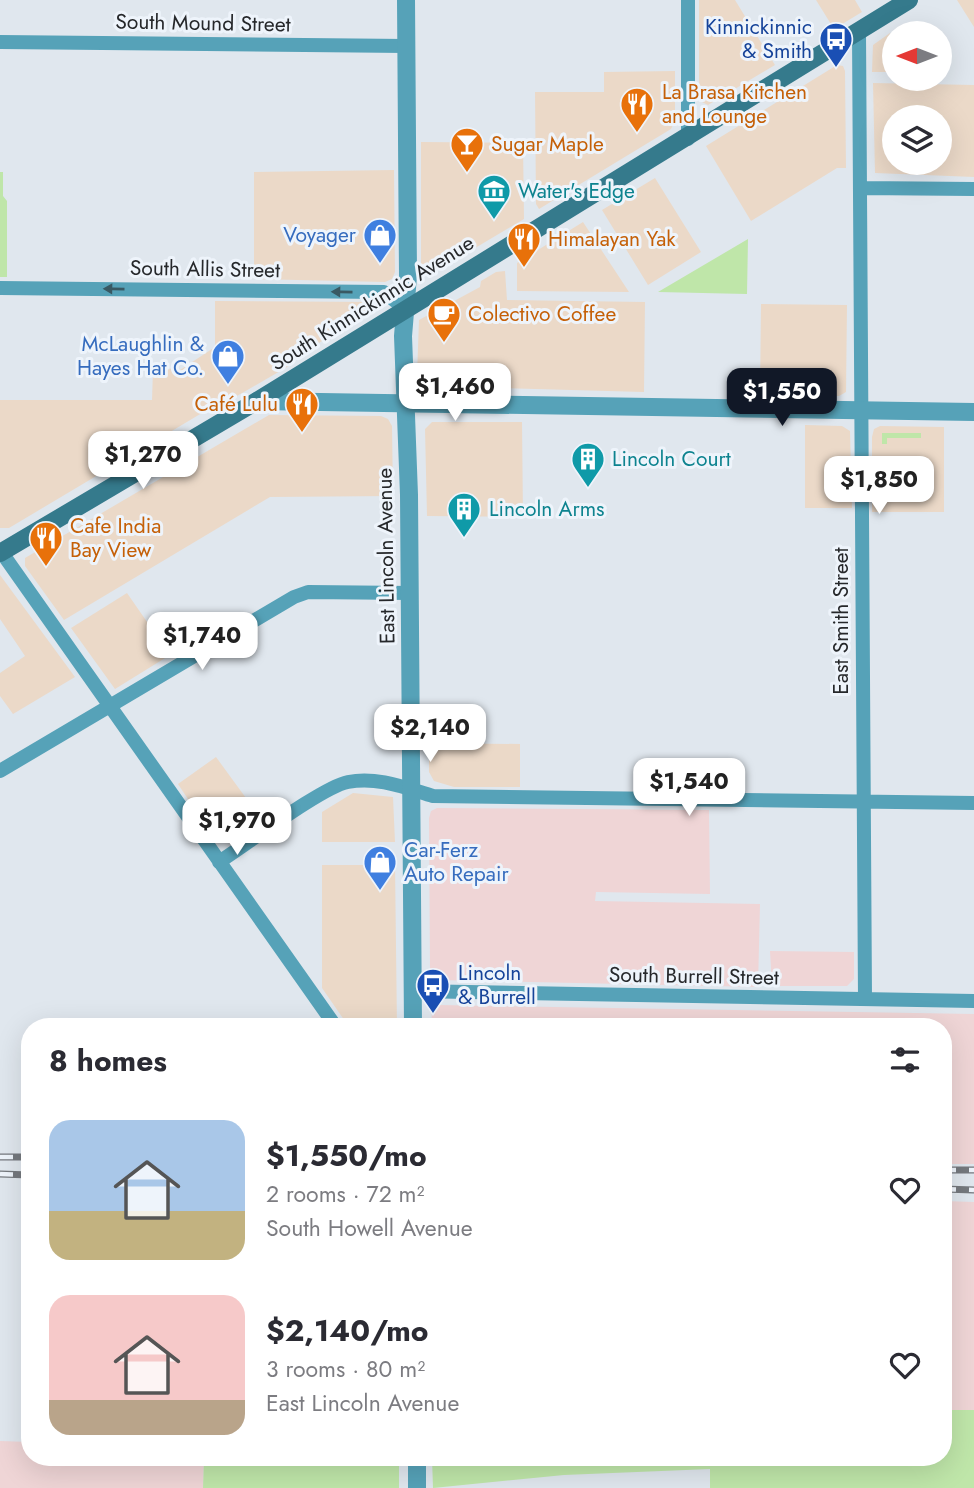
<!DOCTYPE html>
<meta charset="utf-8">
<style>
body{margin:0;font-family:Jost,sans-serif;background:#f7f7f7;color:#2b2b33;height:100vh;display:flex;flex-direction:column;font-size:26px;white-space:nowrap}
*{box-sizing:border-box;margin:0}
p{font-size:23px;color:#7c7c81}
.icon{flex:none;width:38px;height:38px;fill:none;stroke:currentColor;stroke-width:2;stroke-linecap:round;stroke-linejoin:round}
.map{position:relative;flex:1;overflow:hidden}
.panel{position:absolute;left:21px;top:1018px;width:931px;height:448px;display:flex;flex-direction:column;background:#fff;border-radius:28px;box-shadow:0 7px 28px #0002}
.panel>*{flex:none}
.needle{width:46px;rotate:270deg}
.controls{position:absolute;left:882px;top:21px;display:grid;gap:14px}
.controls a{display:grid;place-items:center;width:70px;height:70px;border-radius:50%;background:#fff;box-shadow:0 7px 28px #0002;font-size:35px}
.price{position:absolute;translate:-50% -60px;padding:0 16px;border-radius:14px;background:#fff;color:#222;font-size:23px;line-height:46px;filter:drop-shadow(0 2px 4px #0008)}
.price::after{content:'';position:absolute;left:50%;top:42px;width:21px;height:16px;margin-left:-10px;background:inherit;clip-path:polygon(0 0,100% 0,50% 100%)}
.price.selected{background:#111827;color:#fff}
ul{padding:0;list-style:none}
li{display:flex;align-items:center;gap:21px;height:175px;padding:0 28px}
li span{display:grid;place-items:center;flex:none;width:196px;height:140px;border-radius:21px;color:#555}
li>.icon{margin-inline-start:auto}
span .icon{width:84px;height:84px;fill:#fffc;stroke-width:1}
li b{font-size:30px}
h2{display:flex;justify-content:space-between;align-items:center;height:84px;padding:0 28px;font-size:30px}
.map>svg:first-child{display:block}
</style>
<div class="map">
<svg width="974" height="1488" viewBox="0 0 974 1488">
<rect width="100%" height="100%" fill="#e0e7ee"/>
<!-- commercial -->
<path fill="#ebd9c8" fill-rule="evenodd" d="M 699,0 L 735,0 L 775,65 L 708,105 L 702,102 L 699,95 Z
M 816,0 L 855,0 L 862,12 L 834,29 Z
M 957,0 L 974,0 L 974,27 Z
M 890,33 L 894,40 L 894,72 L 872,72 L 873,45 Z
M 837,65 L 843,66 L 845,71 L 846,168 L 837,168 L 751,221 L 706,146 Z
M 675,71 L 675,120 L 671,129 L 539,209 L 536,204 L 535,92 L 604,92 L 604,72 Z
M 873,83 L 974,85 L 974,177 L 875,173 ZM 894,117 L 940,117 L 940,163 L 894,163 Z
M 421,142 L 523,143 L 524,219 L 428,276 L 421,268 Z
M 394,170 L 395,272 L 392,279 L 385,282 L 254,279 L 254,172 Z
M 655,178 L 701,252 L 648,285 L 602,210 Z
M 583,222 L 629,292 L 517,291 L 517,263 Z
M 505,271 L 507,300 L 645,302 L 644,392 L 426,386 L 419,383 L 417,376 L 419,320 L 480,287 L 481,281 L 496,272 Z
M 215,301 L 376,302 L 379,306 L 296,357 L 294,363 L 211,411 L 207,410 L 9,528 L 0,528 L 0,400 L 152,400 L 153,370 L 157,376 L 177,365 L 180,370 L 215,347 Z
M 761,304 L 847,305 L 846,392 L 839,396 L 760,394 Z
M 269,415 L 381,416 L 388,419 L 392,426 L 393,496 L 270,497 L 64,620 L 25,566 L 25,558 Z
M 432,422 L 522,422 L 523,517 L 427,516 L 425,429 Z
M 805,425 L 842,426 L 850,431 L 852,508 L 805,508 Z
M 880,426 L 944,427 L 944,512 L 872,512 L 872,437 L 874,429 Z
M 0,575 L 75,677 L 13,714 L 0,696 L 0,673 L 25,656 L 0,619 Z
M 127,593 L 170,655 L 115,689 L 71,628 Z
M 429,743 L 520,744 L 520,787 L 454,787 L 434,781 L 429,772 Z
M 216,757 L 262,820 L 223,843 L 215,840 L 178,784 Z
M 353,793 L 393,797 L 395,842 L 322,842 L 322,812 Z
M 322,865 L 395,865 L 397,1027 L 349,1027 L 322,988 Z"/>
<!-- industrial -->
<path fill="#efd5d6" d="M 437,808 L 709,810 L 710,894 L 596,892 L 595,901 L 760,904 L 758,987 L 437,980 L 430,970 L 429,818 L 431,811 Z
M 770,951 L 854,952 L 854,979 L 847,986 L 772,986 Z
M 440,1005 L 974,1014 L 974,1164 L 943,1164 L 943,1027 L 431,1027 L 432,1011 Z
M 943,1201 L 974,1202 L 974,1410 L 943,1410 Z
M 0,1441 L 30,1442 L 30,1458 L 204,1458 L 203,1488 L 0,1488 Z"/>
<!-- green -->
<path fill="#bfe6a9" d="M 0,172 L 3,172 L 3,196 L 7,201 L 7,277 L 0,277 Z
M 748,239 L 747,294 L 658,292 Z
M 882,433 L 921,433 L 921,438 L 887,438 L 887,444 L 882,444 Z
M 943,1410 L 974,1410 L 974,1488 L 710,1488 L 710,1469 L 564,1475 L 433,1488 L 432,1458 L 943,1458 Z
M 204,1458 L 399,1458 L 399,1488 L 203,1488 Z"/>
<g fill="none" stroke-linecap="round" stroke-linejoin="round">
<!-- minor -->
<path stroke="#56a2b8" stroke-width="14" d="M 688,0 L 688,139
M 859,32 L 865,999
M 0,42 L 406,46
M 861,188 L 974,189
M 0,288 L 384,292 L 404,308
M 0,550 L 336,1027
M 0,771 L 294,597 L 308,592 L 410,593
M 219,862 C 246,845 322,787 348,782 C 377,776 406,788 433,796 L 974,803
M 413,991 L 974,1001"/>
<!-- tertiary -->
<path stroke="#56a2b8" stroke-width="18" d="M 406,0 L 408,276 L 403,336 L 409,495 L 413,1027
M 257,401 L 974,412
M 417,1458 L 417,1488"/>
<!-- secondary -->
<path stroke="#357a8c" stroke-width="18" d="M 0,553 L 257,401 L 909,0"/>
<defs>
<path id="rail" d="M 0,1157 L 30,1157
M 943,1170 L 974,1170
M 0,1174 L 30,1175
M 943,1189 L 974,1190"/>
</defs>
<!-- rail casing -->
<use href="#rail" stroke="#75797e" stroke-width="7"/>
<!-- rail -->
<use href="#rail" stroke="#eef4fb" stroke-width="4.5" stroke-dasharray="13" stroke-linecap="butt"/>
</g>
<!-- one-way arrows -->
<defs><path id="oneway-solid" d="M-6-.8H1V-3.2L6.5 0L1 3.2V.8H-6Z" transform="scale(1.75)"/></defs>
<g fill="#395963">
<use href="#oneway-solid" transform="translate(114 289) rotate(-179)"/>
<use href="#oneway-solid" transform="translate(342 292) rotate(-179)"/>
</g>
<!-- icons -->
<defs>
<symbol id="bus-pin" viewBox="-11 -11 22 30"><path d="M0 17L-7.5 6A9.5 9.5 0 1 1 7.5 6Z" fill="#1a4fb4" stroke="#eef4fb"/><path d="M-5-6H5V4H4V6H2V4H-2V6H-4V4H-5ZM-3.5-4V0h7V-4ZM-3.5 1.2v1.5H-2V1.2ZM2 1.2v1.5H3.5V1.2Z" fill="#fff"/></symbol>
<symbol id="restaurant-pin" viewBox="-11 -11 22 30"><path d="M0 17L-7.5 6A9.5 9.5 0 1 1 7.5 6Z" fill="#e8710a" stroke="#eef4fb"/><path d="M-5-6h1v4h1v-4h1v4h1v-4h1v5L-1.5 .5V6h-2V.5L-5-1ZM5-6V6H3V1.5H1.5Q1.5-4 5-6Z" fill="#fff"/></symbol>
<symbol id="bar-pin" viewBox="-11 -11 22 30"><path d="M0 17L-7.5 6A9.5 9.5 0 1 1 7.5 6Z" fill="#e8710a" stroke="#eef4fb"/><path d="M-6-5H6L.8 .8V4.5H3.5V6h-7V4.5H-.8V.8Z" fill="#fff"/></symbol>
<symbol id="museum-pin" viewBox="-11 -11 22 30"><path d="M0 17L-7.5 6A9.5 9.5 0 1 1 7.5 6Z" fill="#0f9aa8" stroke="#eef4fb"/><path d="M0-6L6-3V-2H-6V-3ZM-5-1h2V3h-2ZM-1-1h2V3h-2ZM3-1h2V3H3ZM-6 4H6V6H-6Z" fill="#fff"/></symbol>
<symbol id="shop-pin" viewBox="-11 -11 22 30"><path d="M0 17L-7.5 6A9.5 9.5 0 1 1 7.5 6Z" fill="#3f7fe0" stroke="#eef4fb"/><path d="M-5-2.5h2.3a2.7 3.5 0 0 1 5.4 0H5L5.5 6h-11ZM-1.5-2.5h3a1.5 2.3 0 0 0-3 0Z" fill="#fff"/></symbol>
<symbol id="cafe-pin" viewBox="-11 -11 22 30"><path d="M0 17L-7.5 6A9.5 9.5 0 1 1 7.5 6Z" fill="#e8710a" stroke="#eef4fb"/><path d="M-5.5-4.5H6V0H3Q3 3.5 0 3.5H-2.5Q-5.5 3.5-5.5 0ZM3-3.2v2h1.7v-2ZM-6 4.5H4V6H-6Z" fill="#fff"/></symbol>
<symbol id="building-pin" viewBox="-11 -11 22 30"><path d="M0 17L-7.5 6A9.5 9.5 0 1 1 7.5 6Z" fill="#0f9aa8" stroke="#eef4fb"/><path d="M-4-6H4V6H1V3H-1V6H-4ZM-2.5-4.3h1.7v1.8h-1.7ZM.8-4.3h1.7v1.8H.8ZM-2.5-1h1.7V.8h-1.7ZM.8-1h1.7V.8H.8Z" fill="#fff"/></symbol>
</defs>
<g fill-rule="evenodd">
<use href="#bus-pin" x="817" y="20" width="38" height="52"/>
<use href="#restaurant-pin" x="618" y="85" width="38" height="52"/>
<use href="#bar-pin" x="448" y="125" width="38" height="52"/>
<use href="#museum-pin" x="475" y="172" width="38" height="52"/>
<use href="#shop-pin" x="361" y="216" width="38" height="52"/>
<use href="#restaurant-pin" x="505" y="220" width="38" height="52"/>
<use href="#cafe-pin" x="425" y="295" width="38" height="52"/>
<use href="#shop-pin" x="209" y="337" width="38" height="52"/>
<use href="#restaurant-pin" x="283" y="385" width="38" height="52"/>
<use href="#building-pin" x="569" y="440" width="38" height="52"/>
<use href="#building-pin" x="445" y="490" width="38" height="52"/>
<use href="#restaurant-pin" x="27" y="519" width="38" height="52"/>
<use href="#shop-pin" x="361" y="843" width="38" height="52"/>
<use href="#bus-pin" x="414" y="966" width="38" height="52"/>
</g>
<g text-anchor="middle" stroke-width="6" stroke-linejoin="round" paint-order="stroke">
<!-- street labels -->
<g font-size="21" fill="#26282b" stroke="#eef4fb">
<text transform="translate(203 23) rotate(1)" y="7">South Mound Street</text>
<text transform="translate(205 269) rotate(1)" y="7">South Allis Street</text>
<text transform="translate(372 303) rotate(-32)" y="7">South Kinnickinnic Avenue</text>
<text transform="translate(386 556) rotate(-91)" y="7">East Lincoln Avenue</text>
<text transform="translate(841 621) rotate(-90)" y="7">East Smith Street</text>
<text transform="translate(694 976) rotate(1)" y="7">South Burrell Street</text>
</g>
<!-- transit labels -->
<g font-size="21" fill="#164399" stroke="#eef4fb" text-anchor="end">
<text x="812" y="34">Kinnickinnic<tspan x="812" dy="24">&amp; Smith</tspan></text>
<text x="458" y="980" text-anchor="start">Lincoln<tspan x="458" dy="24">&amp; Burrell</tspan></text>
</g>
<!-- food labels -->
<g font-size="21" fill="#c56008" stroke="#eef4fb" text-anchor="start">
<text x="662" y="99">La Brasa Kitchen<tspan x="662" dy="24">and Lounge</tspan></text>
<text x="491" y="151">Sugar Maple</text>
<text x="548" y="246">Himalayan Yak</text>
<text x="468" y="321">Colectivo Coffee</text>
<text x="278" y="411" text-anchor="end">Café Lulu</text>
<text x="70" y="533">Cafe India<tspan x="70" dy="24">Bay View</tspan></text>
</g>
<!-- culture labels -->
<g font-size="21" fill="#0d838f" stroke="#eef4fb" text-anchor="start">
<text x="518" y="198">Water's Edge</text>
<text x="612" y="466">Lincoln Court</text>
<text x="489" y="516">Lincoln Arms</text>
</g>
<!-- shop labels -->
<g font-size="21" fill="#366cbe" stroke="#eef4fb" text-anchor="end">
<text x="356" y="242">Voyager</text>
<text x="204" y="351">McLaughlin &amp;<tspan x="204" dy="24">Hayes Hat Co.</tspan></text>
<text x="404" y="857" text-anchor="start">Car-Ferz<tspan x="404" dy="24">Auto Repair</tspan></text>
</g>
</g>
</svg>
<div class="controls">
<a><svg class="needle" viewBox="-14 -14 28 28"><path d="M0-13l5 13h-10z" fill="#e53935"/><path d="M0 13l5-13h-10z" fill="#7c7c81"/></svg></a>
<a><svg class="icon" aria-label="layers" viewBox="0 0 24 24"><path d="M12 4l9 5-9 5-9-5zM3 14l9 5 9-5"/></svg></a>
</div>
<b class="price" style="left:455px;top:423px">$1,460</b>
<b class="price selected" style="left:782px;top:428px">$1,550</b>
<b class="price" style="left:143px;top:491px">$1,270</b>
<b class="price" style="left:879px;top:516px">$1,850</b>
<b class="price" style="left:202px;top:672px">$1,740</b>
<b class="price" style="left:430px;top:764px">$2,140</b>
<b class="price" style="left:689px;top:818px">$1,540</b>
<b class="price" style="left:237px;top:857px">$1,970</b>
<section class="panel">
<h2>8 homes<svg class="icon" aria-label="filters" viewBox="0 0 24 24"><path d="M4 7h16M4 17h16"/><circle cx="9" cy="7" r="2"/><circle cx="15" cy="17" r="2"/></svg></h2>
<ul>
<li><span style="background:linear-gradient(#a9c7e8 65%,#c2b280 0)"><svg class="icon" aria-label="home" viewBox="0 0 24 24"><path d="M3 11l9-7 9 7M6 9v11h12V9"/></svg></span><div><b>$1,550/mo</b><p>2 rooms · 72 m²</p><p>South Howell Avenue</p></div><svg class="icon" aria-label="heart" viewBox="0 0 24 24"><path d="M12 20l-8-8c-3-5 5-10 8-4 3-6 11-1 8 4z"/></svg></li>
<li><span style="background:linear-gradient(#f6c9c9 75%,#b9a48a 0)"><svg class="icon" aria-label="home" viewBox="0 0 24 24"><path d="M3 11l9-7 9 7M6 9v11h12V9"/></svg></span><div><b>$2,140/mo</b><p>3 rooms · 80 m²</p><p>East Lincoln Avenue</p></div><svg class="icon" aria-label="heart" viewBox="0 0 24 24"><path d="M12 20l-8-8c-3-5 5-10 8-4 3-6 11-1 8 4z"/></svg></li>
</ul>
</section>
</div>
